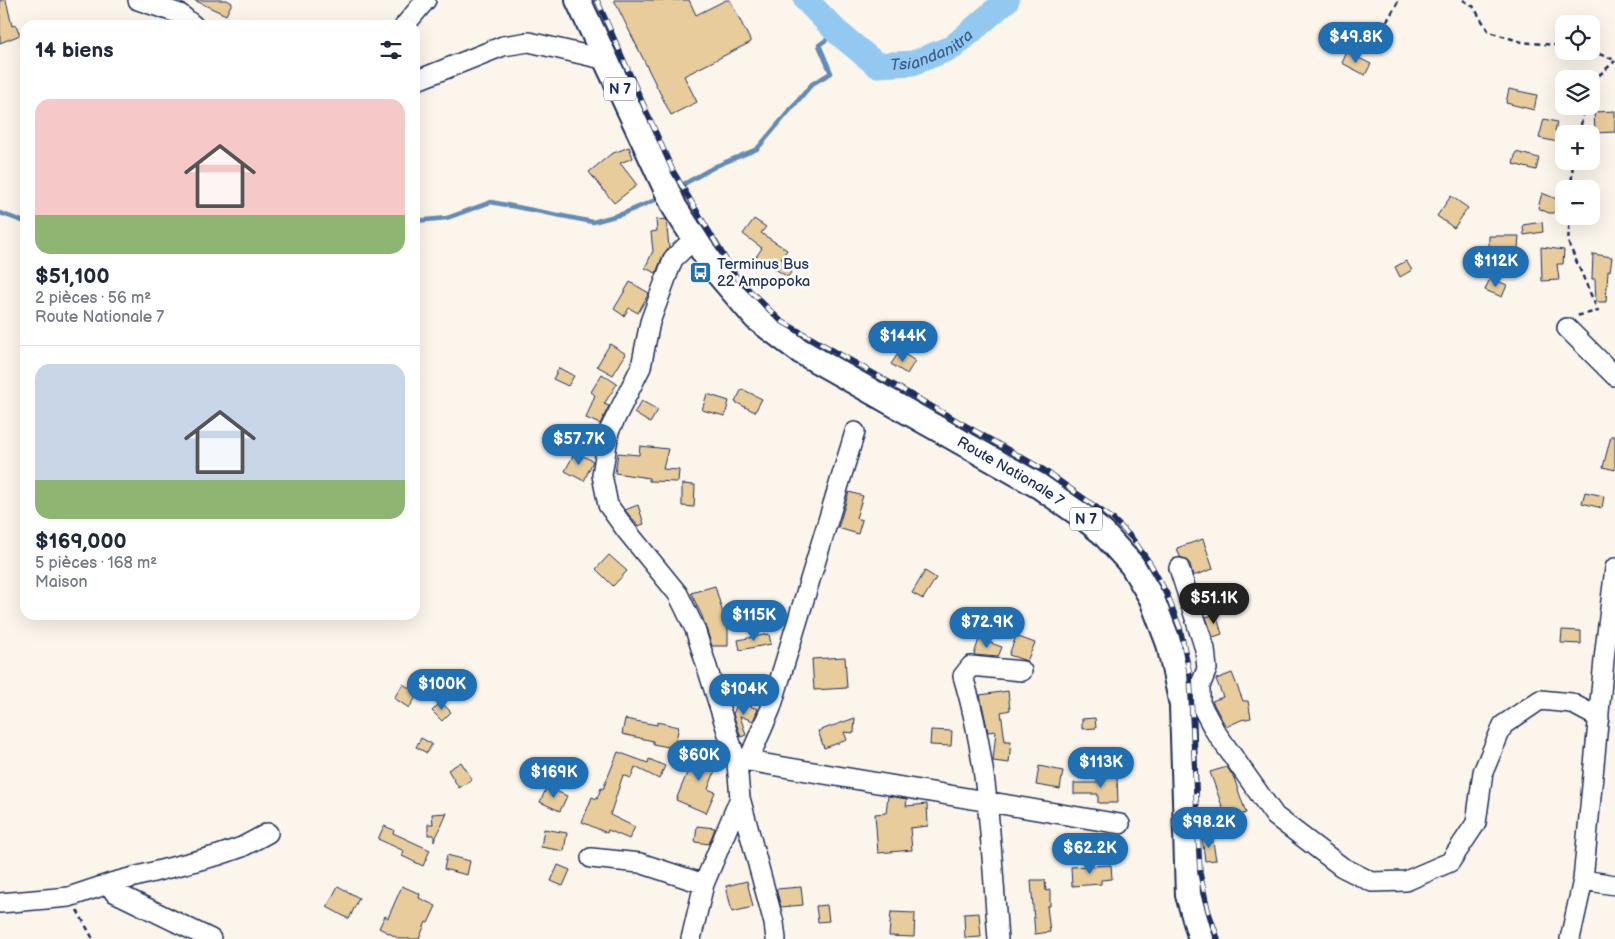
<!DOCTYPE html>
<html lang="fr">
<meta charset="utf-8">
<style>
body{margin:0;font-family:"Balsamiq Sans",sans-serif;background:#f2f2f3;color:#1f2937;height:100vh;display:flex;flex-direction:column;font-size:19px;white-space:nowrap}
*{box-sizing:border-box;margin:0}
p{font-size:16px;color:#747a83}
.icon{flex:none;width:28px;height:28px;fill:none;stroke:currentColor;stroke-width:2;stroke-linecap:round;stroke-linejoin:round}
.map{position:relative;flex:1;overflow:hidden}
.sheet{position:absolute;left:20px;top:20px;width:400px;height:600px;display:flex;flex-direction:column;background:#fff;border-radius:15px;box-shadow:0 5px 20px #0002}
.sheet>*{flex:none}
.controls{position:absolute;left:1555px;top:15px;display:grid;gap:10px}
.controls a{display:grid;place-items:center;width:45px;height:45px;border-radius:10px;background:#fff;box-shadow:0 5px 20px #0002;font-size:25px}
.price{position:absolute;translate:-50% -42px;padding:0 11px;border-radius:18px;background:#1f6fb2;color:#fff;font-size:16px;line-height:32px;filter:drop-shadow(0 1px 2px #0008)}
.price::after{content:'';position:absolute;left:50%;top:30px;width:15px;height:11px;margin-left:-8px;background:inherit;clip-path:polygon(0 0,100% 0,50% 100%)}
.price.selected{background:#222;color:#fff}
ul{padding:0;list-style:none}
li{display:grid;align-content:center;gap:10px;height:265px;padding:0 15px}
li+li{border-top:1px solid #e0e1e3}
li span{display:grid;place-items:center;height:155px;border-radius:15px;color:#555}
li>.icon{margin-inline-start:auto}
span .icon{width:90px;height:90px;fill:#fffc;stroke-width:1}
li b{font-size:21px}
h2{display:flex;justify-content:space-between;align-items:center;height:60px;padding:0 15px;font-size:21px}
.map>svg:first-child{display:block}
</style>
<div class="map">
<svg width="1615" height="939" viewBox="0 0 1615 939">
<rect width="100%" height="100%" fill="#fbf5eb"/>
<filter id="ink" filterUnits="userSpaceOnUse"><feTurbulence type="fractalNoise" baseFrequency=".02" numOctaves="2"/><feDisplacementMap in="SourceGraphic" scale="10" xChannelSelector="R" yChannelSelector="G"/><feConvolveMatrix kernelMatrix="1 2 1 2 8 2 1 2 1" color-interpolation-filters="sRGB"/></filter>
<g filter="url(#ink)">
<g fill="none" stroke-linecap="round" stroke-linejoin="round">
<!-- stream -->
<path stroke="#638bb6" stroke-width="4.5" d="M 675,189 L 716,166 L 757,149 L 812,84 L 831,73 L 819,45 L 837,32
M 0,213 L 25,222
M 415,221 L 447,218 L 491,202 L 593,222 L 622,214 L 662,197"/>
<!-- river -->
<path stroke="#93c9f1" stroke-width="25" id="s1" d="M 806,0 L 837,32 L 877,65 L 913,63 L 953,47 L 1007,0"/>
</g>
<!-- building -->
<path fill="#e9cc9c" stroke="#1b2f5e" d="M 0,0 L 6,0 L 12,26 L 16,25 L 20,35 L 0,43 Z
M 194,0 L 227,0 L 232,3 L 226,15 Z
M 614,0 L 689,0 L 696,15 L 726,0 L 730,0 L 751,42 L 684,76 L 697,102 L 671,115 Z
M 1347,52 L 1371,64 L 1365,75 L 1342,63 Z
M 1509,89 L 1537,95 L 1534,110 L 1506,103 Z
M 1615,111 L 1615,132 L 1595,133 L 1594,112 Z
M 1544,119 L 1557,122 L 1555,131 L 1564,132 L 1562,143 L 1539,138 Z
M 629,147 L 633,158 L 620,163 L 637,185 L 614,203 L 589,172 L 611,154 Z
M 1516,152 L 1539,158 L 1536,170 L 1513,164 Z
M 1542,193 L 1559,200 L 1554,213 L 1549,213 L 1538,208 Z
M 1451,196 L 1468,208 L 1454,228 L 1437,216 Z
M 666,219 L 669,247 L 663,255 L 656,273 L 645,268 L 653,251 L 651,232 L 657,231 L 656,220 Z
M 754,219 L 766,227 L 761,233 L 787,250 L 781,259 L 794,267 L 788,277 L 756,257 L 762,248 L 743,234 Z
M 1542,222 L 1543,232 L 1524,235 L 1523,225 Z
M 1489,236 L 1519,236 L 1518,249 L 1489,249 Z
M 1541,247 L 1564,250 L 1563,264 L 1557,264 L 1559,280 L 1542,281 Z
M 1593,254 L 1612,257 L 1610,271 L 1608,270 L 1606,302 L 1596,302 L 1595,279 L 1592,279 Z
M 1406,261 L 1412,270 L 1400,277 L 1395,267 Z
M 1490,278 L 1507,285 L 1502,297 L 1485,290 Z
M 630,282 L 649,293 L 638,313 L 629,308 L 624,316 L 614,309 Z
M 610,344 L 626,354 L 613,375 L 597,366 Z
M 900,351 L 915,361 L 907,374 L 891,364 Z
M 559,368 L 574,376 L 568,386 L 553,379 Z
M 602,374 L 617,384 L 604,404 L 609,406 L 600,424 L 586,418 L 595,395 L 591,392 Z
M 742,389 L 762,399 L 755,412 L 735,402 Z
M 707,394 L 729,401 L 725,416 L 702,410 Z
M 642,401 L 658,410 L 650,423 L 634,413 Z
M 1611,436 L 1615,436 L 1615,470 L 1603,467 Z
M 640,446 L 668,449 L 663,469 L 679,470 L 678,482 L 649,481 L 649,478 L 615,473 L 618,453 L 639,455 Z
M 575,452 L 593,461 L 584,481 L 565,471 Z
M 682,484 L 695,485 L 694,507 L 682,506 Z
M 849,492 L 863,496 L 856,518 L 862,520 L 858,534 L 838,528 Z
M 1585,492 L 1604,496 L 1602,508 L 1582,503 Z
M 638,505 L 644,524 L 638,526 L 625,510 Z
M 1203,539 L 1213,569 L 1193,576 L 1190,564 L 1186,559 L 1180,557 L 1177,548 Z
M 609,555 L 627,571 L 613,586 L 596,569 Z
M 925,571 L 936,578 L 923,599 L 912,593 Z
M 715,586 L 726,624 L 728,624 L 728,646 L 712,646 L 702,616 L 691,593 Z
M 1222,593 L 1225,606 L 1206,611 L 1203,598 Z
M 1216,614 L 1222,634 L 1213,637 L 1206,617 Z
M 1562,630 L 1581,631 L 1581,644 L 1561,643 Z
M 769,634 L 771,644 L 740,650 L 738,640 Z
M 1016,636 L 1035,643 L 1027,661 L 1009,655 Z
M 979,639 L 1002,647 L 998,657 L 974,655 Z
M 845,657 L 847,688 L 814,690 L 812,659 Z
M 1232,673 L 1243,701 L 1248,701 L 1251,718 L 1241,720 L 1226,727 L 1212,701 L 1223,697 L 1216,679 Z
M 403,684 L 418,694 L 409,708 L 394,698 Z
M 1008,691 L 1010,710 L 1001,712 L 1005,741 L 1011,741 L 1009,763 L 993,761 L 996,731 L 988,732 L 980,695 Z
M 441,702 L 451,712 L 442,721 L 432,711 Z
M 738,702 L 758,709 L 753,721 L 740,716 L 746,735 L 741,737 L 733,714 Z
M 855,718 L 854,733 L 844,732 L 847,740 L 824,748 L 818,731 Z
M 1095,718 L 1096,728 L 1082,729 L 1082,719 Z
M 625,719 L 657,725 L 657,722 L 679,727 L 674,748 L 653,744 L 653,741 L 622,734 Z
M 931,730 L 952,731 L 951,746 L 930,745 Z
M 421,738 L 432,744 L 427,753 L 416,747 Z
M 696,751 L 700,751 L 720,759 L 708,789 L 715,792 L 706,813 L 676,800 Z
M 618,752 L 648,763 L 649,759 L 665,766 L 659,779 L 635,767 L 631,778 L 623,775 L 610,815 L 635,827 L 629,839 L 608,830 L 607,833 L 582,822 L 592,797 L 597,799 L 601,788 L 603,789 Z
M 461,762 L 472,779 L 459,788 L 448,770 Z
M 1039,766 L 1063,771 L 1060,789 L 1036,785 Z
M 1227,767 L 1234,778 L 1246,813 L 1227,820 L 1210,772 Z
M 1099,776 L 1117,776 L 1118,803 L 1098,803 L 1098,794 L 1074,794 L 1074,783 L 1099,783 Z
M 547,787 L 567,796 L 560,811 L 540,802 Z
M 888,796 L 907,799 L 906,806 L 927,804 L 928,826 L 910,828 L 912,850 L 878,853 L 875,814 L 886,813 Z
M 447,813 L 441,827 L 434,841 L 434,835 L 428,835 L 428,824 L 433,824 L 432,814 Z
M 384,826 L 394,830 L 393,833 L 430,850 L 423,866 L 402,856 L 404,851 L 378,839 Z
M 697,826 L 715,828 L 709,844 L 695,842 Z
M 544,829 L 567,833 L 564,851 L 541,847 Z
M 1212,836 L 1216,860 L 1205,861 L 1202,837 Z
M 447,855 L 470,861 L 467,875 L 444,869 Z
M 558,865 L 570,870 L 563,886 L 551,881 Z
M 1111,865 L 1112,879 L 1101,880 L 1101,884 L 1072,886 L 1071,867 Z
M 1031,880 L 1045,880 L 1046,891 L 1050,890 L 1050,906 L 1047,906 L 1050,932 L 1035,934 Z
M 747,881 L 753,907 L 732,912 L 726,886 Z
M 338,886 L 359,898 L 349,919 L 327,907 Z
M 402,886 L 420,894 L 419,898 L 436,906 L 428,923 L 426,922 L 419,939 L 400,939 L 379,928 L 385,916 L 388,918 Z
M 801,887 L 803,905 L 781,907 L 776,889 Z
M 827,905 L 829,921 L 818,922 L 816,906 Z
M 891,912 L 915,913 L 914,937 L 889,936 Z
M 979,913 L 981,937 L 965,938 L 964,914 Z"/>
<g fill="none" stroke-linecap="round" stroke-linejoin="round">
<defs>
<path id="minor" d="M 138,0 L 180,14 L 193,25
M 405,25 L 426,0
M 415,81 L 503,46 L 529,42 L 607,60
M 694,239 L 673,259 L 650,322 L 641,367 L 609,431 L 602,475 L 608,505 L 626,530 L 678,594 L 695,629 L 737,763 L 740,798 L 774,923 L 776,939
M 1567,328 L 1615,376
M 1179,568 L 1205,649 L 1207,669 L 1200,686 L 1200,703
M 1182,705 L 1200,703 L 1215,731 L 1275,816 L 1342,867 L 1372,882 L 1406,881 L 1450,862 L 1476,823 L 1483,772 L 1503,725 L 1540,700 L 1571,703 L 1599,718
M 748,761 L 1120,824
M 737,763 L 748,761 L 771,708 L 855,432
M 591,858 L 640,863 L 704,884
M 1583,880 L 1615,885
M 0,903 L 69,897 L 111,883
M 211,939 L 114,892 L 111,883 L 219,855 L 242,847 L 268,833
M 691,939 L 704,884 L 740,798
M 998,939 C 991,851 989,761 963,676 L 971,666 L 1022,671
M 1570,939 L 1583,880 L 1605,650 L 1615,568"/>
<g id="major">
<path id="s2" d="M 578,0 L 675,208 L 715,270 L 756,318 L 800,351 L 1039,486 L 1082,516 L 1103,533 L 1132,565 L 1152,599 L 1169,644 L 1182,705 L 1188,895 L 1201,939"/>
</g>
</defs>
<!-- minor casing -->
<use href="#minor" stroke="#1b2f5e" stroke-width="22"/>
<!-- major casing -->
<use href="#major" stroke="#1b2f5e" stroke-width="28"/>
<!-- path -->
<path stroke="#1b2f5e" stroke-width="2.5" stroke-dasharray="5 4" stroke-linecap="butt" d="M 1463,0 L 1473,6 L 1489,32 L 1522,42 L 1564,46
M 1591,51 L 1615,60
M 1369,53 L 1399,0
M 1591,91 L 1596,78 L 1615,61
M 1579,134 L 1585,106
M 1571,189 L 1573,161
M 1570,216 L 1568,242 L 1598,311 L 1576,316
M 77,910 L 93,939"/>
<!-- minor -->
<use href="#minor" stroke="#fff" stroke-width="19"/>
<!-- major -->
<use href="#major" stroke="#fff" stroke-width="24"/>
<defs>
<path id="rail" d="M 597,0 L 673,171 L 737,278 L 781,321 L 1044,470 L 1113,519 L 1132,538 L 1150,563 L 1167,594 L 1180,628 L 1190,675 L 1200,873 L 1208,910 L 1218,939"/>
</defs>
<!-- rail casing -->
<use href="#rail" stroke="#1b2f5e" stroke-width="5.5"/>
<!-- rail -->
<use href="#rail" stroke="#fff" stroke-width="4" stroke-dasharray="11" stroke-linecap="butt"/>
</g>
</g>
<!-- icons -->
<defs>
<symbol id="bus-square" viewBox="-11 -11 22 22"><rect x="-9" y="-9" width="18" height="18" rx="4" fill="#1f6fb2" stroke="#fff"/><path d="M-5-6H5V4H4V6H2V4H-2V6H-4V4H-5ZM-3.5-4V0h7V-4ZM-3.5 1.2v1.5H-2V1.2ZM2 1.2v1.5H3.5V1.2Z" fill="#fff"/></symbol>
</defs>
<g fill-rule="evenodd">
<use href="#bus-square" x="688" y="260" width="25" height="25"/>
</g>
<g text-anchor="middle" stroke-width="5" stroke-linejoin="round" paint-order="stroke">
<!-- shield labels -->
<g fill="#fff" stroke="#5f6d8e" stroke-width="1">
<rect x="604" y="77.5" width="32" height="23" rx="4"/>
<rect x="1070" y="507.5" width="32" height="23" rx="4"/>
</g>
<g font-size="14" font-weight="bold" fill="#1b2f5e">
<text x="620" y="94">N 7</text>
<text x="1086" y="524">N 7</text>
</g>
<!-- poi labels -->
<g font-size="15" fill="#1b2f5e" stroke="#fff" text-anchor="start">
<text x="717" y="269">Terminus Bus<tspan x="717" dy="17">22 Ampopoka</tspan></text>
</g>
<!-- street labels -->
<g font-size="15" fill="#1b2f5e" stroke="#fff">
<text dy="5" stroke="none"><textPath href="#s2" startOffset="664">Route Nationale 7</textPath></text>
</g>
<!-- water labels -->
<g font-size="16" font-style="italic" fill="#3f5d8a" stroke="#fff">
<text dy="6" stroke="none"><textPath href="#s1" startOffset="154">Tsiandanitra</textPath></text>
</g>
</g>
</svg>
<div class="controls">
<a><svg class="icon" aria-label="locate" viewBox="0 0 24 24"><circle cx="12" cy="12" r="6"/><path d="M12 2v4M12 18v4M2 12h4M18 12h4"/></svg></a>
<a><svg class="icon" aria-label="layers" viewBox="0 0 24 24"><path d="M12 4l9 5-9 5-9-5zM3 14l9 5 9-5"/></svg></a>
<a>+</a>
<a>−</a>
</div>
<b class="price" style="left:1356px;top:64px">$49.8K</b>
<b class="price" style="left:1496px;top:288px">$112K</b>
<b class="price" style="left:903px;top:363px">$144K</b>
<b class="price" style="left:579px;top:466px">$57.7K</b>
<b class="price selected" style="left:1214px;top:625px">$51.1K</b>
<b class="price" style="left:754px;top:642px">$115K</b>
<b class="price" style="left:987px;top:649px">$72.9K</b>
<b class="price" style="left:442px;top:711px">$100K</b>
<b class="price" style="left:744px;top:716px">$104K</b>
<b class="price" style="left:699px;top:782px">$60K</b>
<b class="price" style="left:1101px;top:789px">$113K</b>
<b class="price" style="left:554px;top:799px">$169K</b>
<b class="price" style="left:1209px;top:849px">$98.2K</b>
<b class="price" style="left:1090px;top:875px">$62.2K</b>
<section class="sheet">
<h2>14 biens<svg class="icon" aria-label="filters" viewBox="0 0 24 24"><path d="M4 7h16M4 17h16"/><circle cx="9" cy="7" r="2"/><circle cx="15" cy="17" r="2"/></svg></h2>
<ul>
<li><span style="background:linear-gradient(#f6c9c9 75%,#8fb573 0)"><svg class="icon" aria-label="home" viewBox="0 0 24 24"><path d="M3 11l9-7 9 7M6 9v11h12V9"/></svg></span><div><b>$51,100</b><p>2 pièces · 56 m²</p><p>Route Nationale 7</p></div></li>
<li><span style="background:linear-gradient(#c9d6e8 75%,#8fb573 0)"><svg class="icon" aria-label="home" viewBox="0 0 24 24"><path d="M3 11l9-7 9 7M6 9v11h12V9"/></svg></span><div><b>$169,000</b><p>5 pièces · 168 m²</p><p>Maison</p></div></li>
</ul>
</section>
</div>
